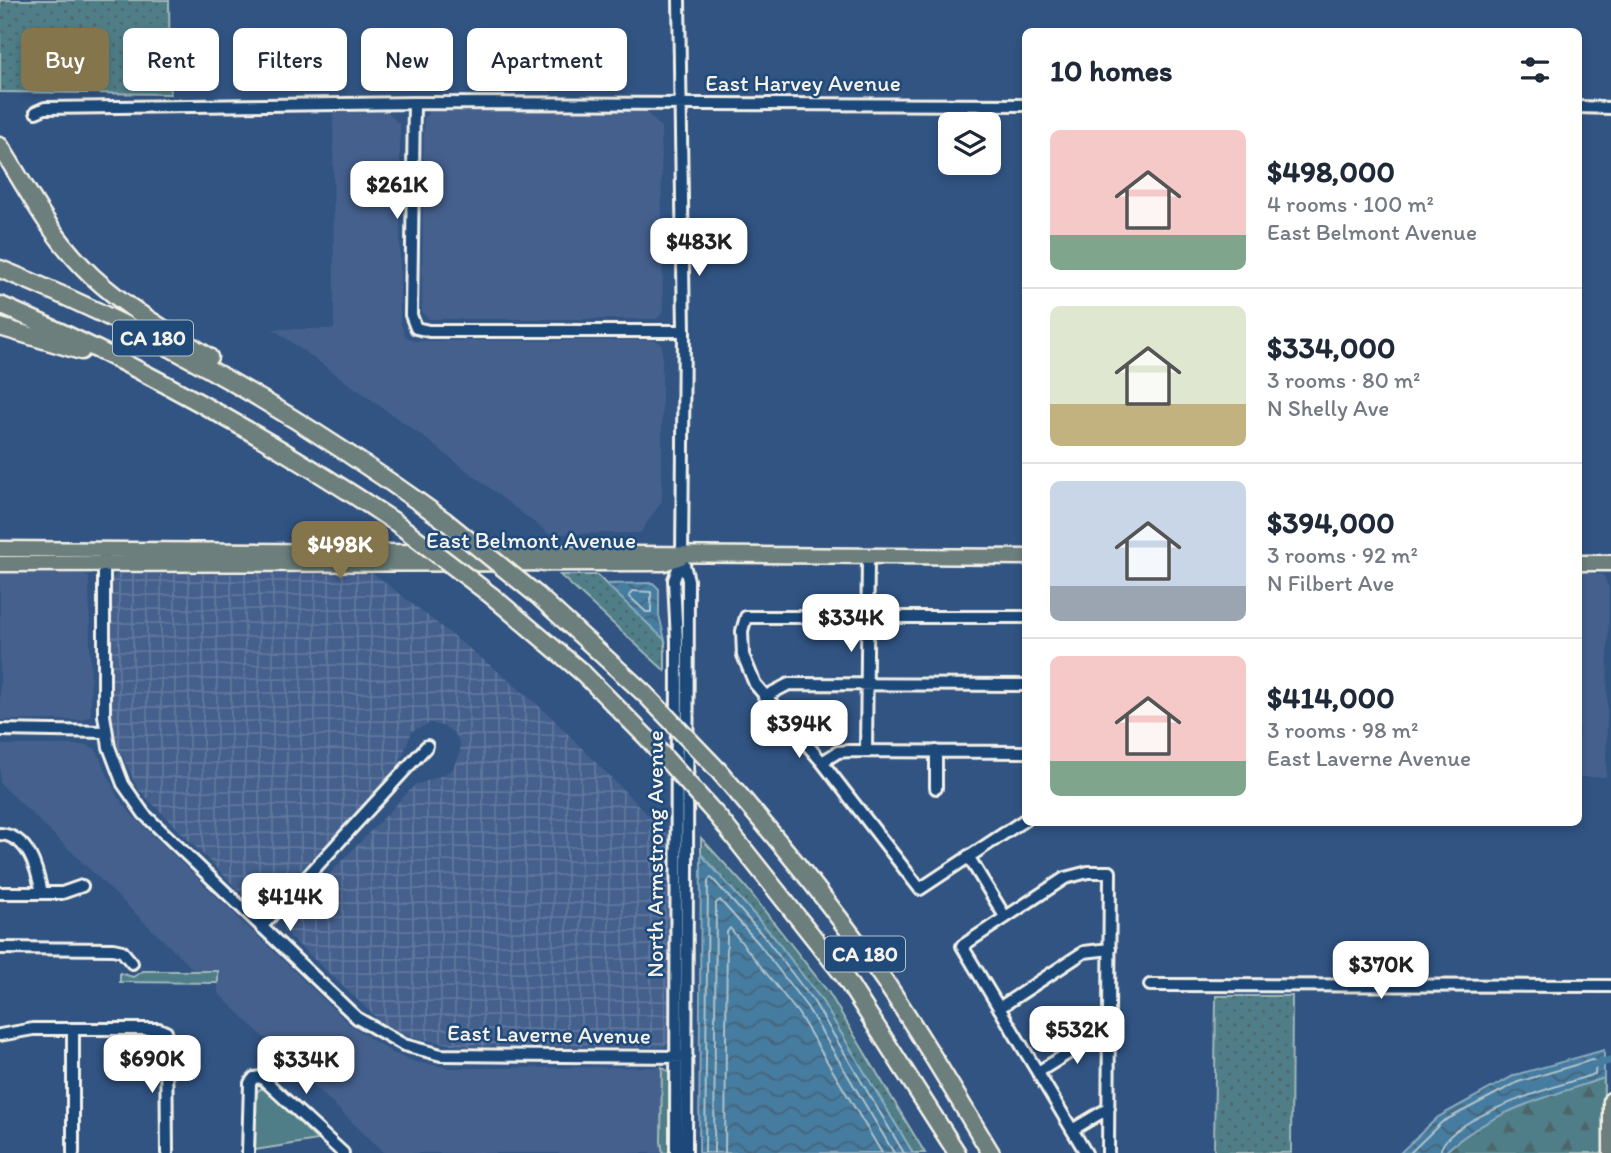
<!DOCTYPE html>
<meta charset="utf-8">
<style>
body{margin:0;font-family:Itim,sans-serif;background:#f2f2f3;color:#1f2937;height:100vh;display:flex;flex-direction:column;font-size:26px;white-space:nowrap}
*{box-sizing:border-box;margin:0}
p{font-size:23px;color:#747a83}
.icon{flex:none;width:38px;height:38px;fill:none;stroke:currentColor;stroke-width:2;stroke-linecap:round;stroke-linejoin:round}
.map{position:relative;flex:1;overflow:hidden}
.drawer{position:absolute;left:1022px;top:28px;width:560px;height:798px;display:flex;flex-direction:column;background:#fff;border-radius:10px;box-shadow:0 4px 10px #0003}
.drawer>*{flex:none}
.banner{position:absolute;left:21px;top:28px;width:665px;height:63px;display:flex;gap:14px}
.fabs{position:absolute;left:938px;top:112px;display:grid;gap:14px}
.fabs a{display:grid;place-items:center;width:63px;height:63px;border-radius:10px;background:#fff;box-shadow:0 4px 10px #0003;font-size:35px}
.price{position:absolute;translate:-50% -60px;padding:0 16px;border-radius:14px;background:#fff;color:#222;font-size:23px;line-height:46px;filter:drop-shadow(0 2px 4px #0008)}
.price::after{content:'';position:absolute;left:50%;top:42px;width:21px;height:16px;margin-left:-10px;background:inherit;clip-path:polygon(0 0,100% 0,50% 100%)}
.price.selected{background:#84754c;color:#fff}
ul{padding:0;list-style:none}
li{display:flex;align-items:center;gap:21px;height:175px;padding:0 28px}
li+li{border-top:2px solid #e0e1e3}
li span{display:grid;place-items:center;flex:none;width:196px;height:140px;border-radius:10px;color:#555}
li>.icon{margin-inline-start:auto}
span .icon{width:84px;height:84px;fill:#fffc;stroke-width:1}
li b{font-size:30px}
h2{display:flex;justify-content:space-between;align-items:center;height:84px;padding:0 28px;font-size:30px}
.tag{padding:0 24px;border-radius:10px;background:#fff;box-shadow:0 4px 10px #0003;font-size:24px;line-height:63px}
.tag.selected{background:#84754c;color:#fff}
.map>svg:first-child{display:block}
</style>
<div class="map">
<svg width="1611" height="1153" viewBox="0 0 1611 1153">
<defs>
<pattern id="industrial-grid" width="8" height="8" patternUnits="userSpaceOnUse" patternTransform="scale(1.75)"><rect width="8" height="8" fill="#44608d"/><path d="M0 4h8M4 0v8" fill="none" stroke="#60779d"/></pattern>
<pattern id="grass-dots" width="8" height="8" patternUnits="userSpaceOnUse" patternTransform="scale(1.75)"><rect width="8" height="8" fill="#507e88"/><path d="M2 2h.1M6 6h.1" fill="none" stroke="#4d666a" stroke-width="1.8" stroke-linecap="round"/></pattern>
<pattern id="forest-firs" width="22" height="20" patternUnits="userSpaceOnUse" patternTransform="scale(1.75)"><rect width="22" height="20" fill="#507e88"/><path d="M5 1l3.5 6h-7zM16 11l3.5 6h-7z" fill="#4d666a"/></pattern>
<pattern id="water-waves" width="16" height="10" patternUnits="userSpaceOnUse" patternTransform="scale(1.75)"><rect width="16" height="10" fill="#447ba0"/><path d="M0 5q4-4 8 0t8 0" fill="none" stroke="#466478"/></pattern>
</defs>
<rect width="100%" height="100%" fill="#315483"/>
<filter id="ink" filterUnits="userSpaceOnUse"><feTurbulence type="fractalNoise" baseFrequency=".0143" numOctaves="2"/><feDisplacementMap in="SourceGraphic" scale="14" xChannelSelector="R" yChannelSelector="G"/><feConvolveMatrix kernelMatrix="1 2 1 2 8 2 1 2 1" color-interpolation-filters="sRGB"/></filter>
<g filter="url(#ink)">
<!-- built -->
<path fill="#44608d" d="M 333,111 L 387,111 L 400,125 L 400,321 L 405,336 L 414,341 L 656,340 L 662,345 L 662,501 L 640,533 L 549,534 L 426,439 L 273,329 L 334,329 Z
M 430,112 L 646,112 L 661,127 L 663,312 L 657,319 L 429,319 L 422,313 L 424,118 Z
M 1579,572 L 1603,575 L 1609,588 L 1606,777 L 1579,777 Z
M 0,574 L 84,574 L 89,577 L 91,715 L 84,720 L 0,720 Z
M 0,745 L 87,745 L 96,749 L 117,796 L 133,816 L 348,1023 L 392,1053 L 416,1062 L 450,1068 L 662,1067 L 663,1153 L 384,1153 L 218,993 L 218,971 L 195,971 L 0,783 Z"/>
<!-- industrial -->
<path fill="url(#industrial-grid)" d="M 373,573 L 504,676 L 547,713 L 671,838 L 670,1041 L 663,1047 L 460,1046 L 415,1038 L 383,1024 L 283,930 L 283,922 L 415,785 L 444,775 L 453,768 L 460,754 L 460,744 L 455,734 L 446,727 L 430,723 L 412,731 L 397,770 L 267,905 L 254,906 L 138,789 L 115,741 L 111,713 L 111,578 L 118,574 Z"/>
<!-- grass -->
<path fill="url(#grass-dots)" stroke="#a2b8b8" stroke-width="2" d="M 0,0 L 169,0 L 170,94 L 0,92 Z
M 560,575 L 597,575 L 665,640 L 665,671 Z
M 701,838 L 745,886 L 829,993 L 925,1153 L 913,1153 L 820,998 L 772,935 L 701,854 Z
M 1216,996 L 1292,996 L 1291,1153 L 1214,1153 Z"/>
<!-- forest -->
<path fill="url(#forest-firs)" stroke="#a2b8b8" stroke-width="2" d="M 1604,1078 L 1603,1153 L 1444,1153 C 1489,1111 1547,1097 1604,1078 Z"/>
<!-- park -->
<path fill="#507e88" stroke="#a2b8b8" stroke-width="2" d="M 143,971 L 218,971 L 218,983 L 120,982 L 120,973 L 133,977 Z
M 662,1067 L 670,1073 L 670,1153 L 663,1153 L 661,1142 Z
M 260,1089 L 266,1089 L 317,1140 L 255,1150 L 255,1094 Z"/>
<!-- water -->
<path fill="url(#water-waves)" stroke="#8aaabd" stroke-width="2" d="M 653,583 L 659,589 L 659,615 L 665,640 L 606,584 Z
M 701,854 L 772,935 L 820,998 L 913,1153 L 699,1153 Z
M 1604,1050 L 1604,1078 C 1547,1097 1489,1111 1444,1153 L 1400,1153 L 1438,1117 L 1515,1075 Z"/>
<g fill="none" stroke-linecap="round" stroke-linejoin="round">
<!-- shore -->
<path stroke="#aec2cb" stroke-width="2" d="M 632,591 L 651,592 L 651,612 L 646,612 L 629,596 Z
M 705,1153 L 708,881 L 711,877 L 766,939 L 814,1002 L 904,1153
M 714,1153 L 716,903 L 720,900 L 759,944 L 807,1007 L 894,1153
M 725,1153 L 727,932 L 730,928 L 798,1013 L 882,1153
M 1410,1153 L 1442,1122 L 1518,1082 L 1592,1060 L 1596,1062 L 1595,1074 C 1564,1084 1444,1117 1440,1153"/>
<!-- canal -->
<path stroke="#447ba0" stroke-width="8" d="M 1594,1065 L 1611,1060"/>
<defs>
<path id="minor" d="M 679,0 L 684,331 L 682,557 L 688,580 L 686,1153
M 414,103 L 411,315 L 416,328 L 429,331 L 684,331
M 1578,107 L 1611,108
M 36,112 L 45,108 L 414,103 L 1026,105
M 104,557 L 104,715 L 109,747 L 123,784 L 144,814 L 357,1018 L 404,1045 L 441,1055 L 687,1057
M 1026,617 L 746,617 L 742,631 L 743,655 L 755,684 L 822,762 L 920,889 L 1026,819
M 764,697 L 789,684 L 1026,685
M 0,730 L 106,732
M 866,751 L 868,557
M 822,762 L 838,752 L 849,751 L 1026,752
M 936,788 L 936,751
M 0,834 C 29,836 37,869 42,893
M 968,856 L 1004,915
M 0,893 L 62,893 L 82,886
M 261,927 L 427,746
M 0,948 L 113,949 L 122,951 L 132,963
M 1150,985 L 1611,986
M 999,1008 L 1084,952 L 1110,949
M 0,1035 L 33,1029 L 159,1029 L 166,1032 L 167,1153
M 1038,1072 L 1091,1039 L 1109,1037
M 1072,1130 L 1109,1108
M 73,1153 L 73,1030
M 248,1153 L 250,1083 L 254,1078 L 261,1077 L 343,1153
M 676,1153 L 677,641 L 674,580 L 682,557
M 1086,1153 L 962,946 L 1065,878 L 1088,872 L 1110,872 L 1108,1153"/>
<path id="major" d="M 0,549 L 1026,557
M 1578,563 L 1611,563
M 0,564 L 664,563 L 681,557
M 1611,1153 L 1611,1100"/>
<path id="highway" d="M 0,146 C 26,187 48,231 82,266 C 118,304 165,329 209,357
M 0,269 C 159,332 306,420 444,520
M 0,305 C 139,364 270,439 395,522
M 0,327 L 81,351
M 537,595 L 646,695
M 492,596 L 584,674 L 649,740
M 718,770 C 777,838 833,906 884,980 C 922,1036 956,1095 991,1153
M 719,818 L 844,976 L 957,1153"/>
</defs>
<!-- minor casing -->
<use href="#minor" stroke="#f4f1e8" stroke-width="16"/>
<!-- major casing -->
<use href="#major" stroke="#f4f1e8" stroke-width="19"/>
<!-- highway casing -->
<use href="#highway" stroke="#f4f1e8" stroke-width="21"/>
<!-- minor -->
<use href="#minor" stroke="#1f4a7a" stroke-width="10"/>
<!-- major -->
<use href="#major" stroke="#6c7f7c" stroke-width="14"/>
<!-- highway -->
<use href="#highway" stroke="#6c7f7c" stroke-width="16"/>
<defs>
<path id="highway-bridge" d="M 444,520 L 537,595
M 395,522 L 492,596
M 646,695 L 718,770
M 649,740 L 719,818"/>
</defs>
<!-- highway-bridge casing -->
<use href="#highway-bridge" stroke="#f4f1e8" stroke-width="21" stroke-linecap="butt"/>
<!-- highway-bridge -->
<use href="#highway-bridge" stroke="#6c7f7c" stroke-width="16"/>
</g>
</g>
<g text-anchor="middle" stroke-width="5" stroke-linejoin="round" paint-order="stroke">
<!-- shield labels -->
<g fill="#1f4a7a" stroke="#b4bfc7" stroke-width="2">
<rect x="113" y="320.5" width="80" height="35" rx="5"/>
<rect x="825" y="936.5" width="80" height="35" rx="5"/>
</g>
<g font-size="21" font-weight="bold" fill="#f4f1e8">
<text x="153" y="345">CA 180</text>
<text x="865" y="961">CA 180</text>
</g>
<!-- street labels -->
<g font-size="23" fill="#f4f1e8" stroke="#1f4a7a">
<text x="803" y="91">East Harvey Avenue</text>
<text x="531" y="548">East Belmont Avenue</text>
<text transform="translate(655 854) rotate(-90)" y="8">North Armstrong Avenue</text>
<text transform="translate(549 1034) rotate(1)" y="8">East Laverne Avenue</text>
</g>
</g>
</svg>
<div class="fabs">
<a><svg class="icon" aria-label="layers" viewBox="0 0 24 24"><path d="M12 4l9 5-9 5-9-5zM3 14l9 5 9-5"/></svg></a>
</div>
<b class="price" style="left:397px;top:221px">$261K</b>
<b class="price" style="left:699px;top:278px">$483K</b>
<b class="price selected" style="left:340px;top:581px">$498K</b>
<b class="price" style="left:851px;top:654px">$334K</b>
<b class="price" style="left:799px;top:760px">$394K</b>
<b class="price" style="left:290px;top:933px">$414K</b>
<b class="price" style="left:1381px;top:1001px">$370K</b>
<b class="price" style="left:1077px;top:1066px">$532K</b>
<b class="price" style="left:152px;top:1095px">$690K</b>
<b class="price" style="left:306px;top:1096px">$334K</b>
<div class="banner">
<a class="tag selected">Buy</a>
<a class="tag">Rent</a>
<a class="tag">Filters</a>
<a class="tag">New</a>
<a class="tag">Apartment</a>
</div>
<section class="drawer">
<h2>10 homes<svg class="icon" aria-label="filters" viewBox="0 0 24 24"><path d="M4 7h16M4 17h16"/><circle cx="9" cy="7" r="2"/><circle cx="15" cy="17" r="2"/></svg></h2>
<ul>
<li><span style="background:linear-gradient(#f6c9c9 75%,#7fa58c 0)"><svg class="icon" aria-label="home" viewBox="0 0 24 24"><path d="M3 11l9-7 9 7M6 9v11h12V9"/></svg></span><div><b>$498,000</b><p>4 rooms · 100 m²</p><p>East Belmont Avenue</p></div></li>
<li><span style="background:linear-gradient(#dfe7d0 70%,#c2b280 0)"><svg class="icon" aria-label="home" viewBox="0 0 24 24"><path d="M3 11l9-7 9 7M6 9v11h12V9"/></svg></span><div><b>$334,000</b><p>3 rooms · 80 m²</p><p>N Shelly Ave</p></div></li>
<li><span style="background:linear-gradient(#c9d6e8 75%,#9aa5b1 0)"><svg class="icon" aria-label="home" viewBox="0 0 24 24"><path d="M3 11l9-7 9 7M6 9v11h12V9"/></svg></span><div><b>$394,000</b><p>3 rooms · 92 m²</p><p>N Filbert Ave</p></div></li>
<li><span style="background:linear-gradient(#f6c9c9 75%,#7fa58c 0)"><svg class="icon" aria-label="home" viewBox="0 0 24 24"><path d="M3 11l9-7 9 7M6 9v11h12V9"/></svg></span><div><b>$414,000</b><p>3 rooms · 98 m²</p><p>East Laverne Avenue</p></div></li>
</ul>
</section>
</div>
